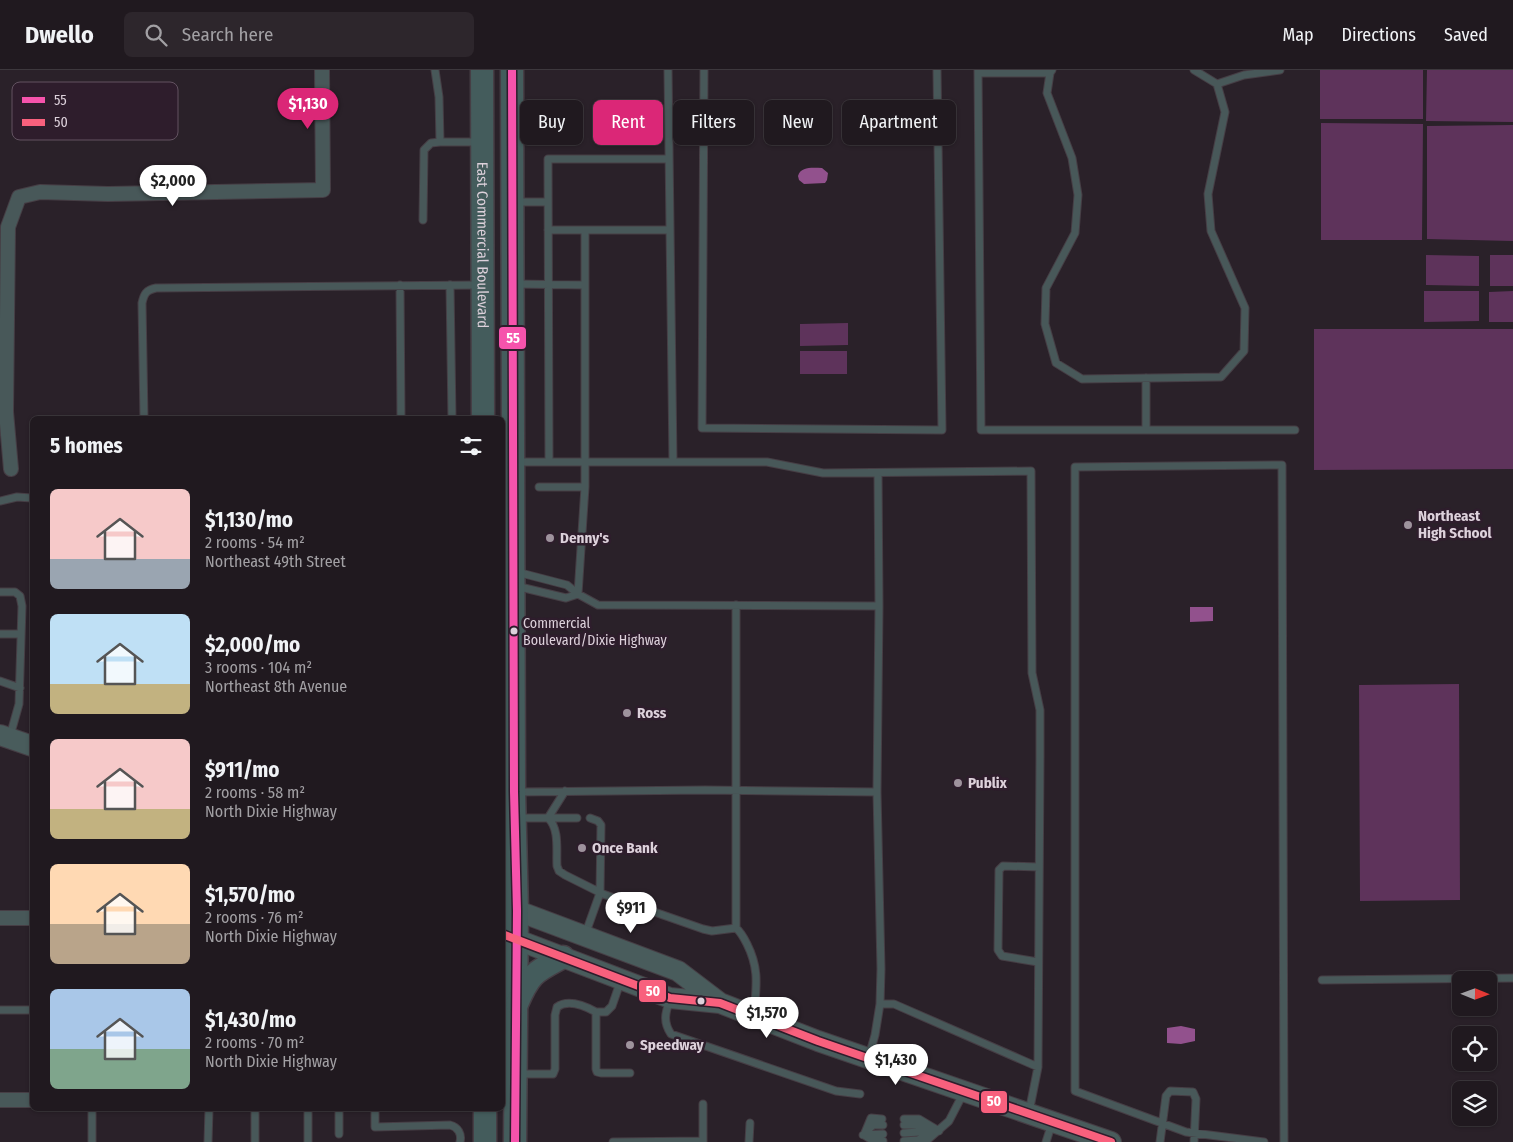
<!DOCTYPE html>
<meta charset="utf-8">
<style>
body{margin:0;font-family:"Fira Sans Condensed",sans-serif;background:#2d262c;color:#f1f3f6;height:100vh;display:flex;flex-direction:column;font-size:19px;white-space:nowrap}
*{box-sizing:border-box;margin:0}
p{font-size:16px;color:#a2a0a4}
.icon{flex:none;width:28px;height:28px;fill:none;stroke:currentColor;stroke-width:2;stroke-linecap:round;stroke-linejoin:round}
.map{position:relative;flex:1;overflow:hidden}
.side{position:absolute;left:30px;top:346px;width:475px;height:695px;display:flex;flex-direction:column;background:#20191f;border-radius:8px;box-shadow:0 1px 4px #0004,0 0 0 1px #3d383d}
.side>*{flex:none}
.guide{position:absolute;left:520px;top:30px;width:475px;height:45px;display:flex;gap:10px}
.needle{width:32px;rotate:91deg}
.controls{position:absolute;left:1452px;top:901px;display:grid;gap:10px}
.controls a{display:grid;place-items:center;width:45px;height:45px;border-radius:8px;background:#20191f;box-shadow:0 1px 4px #0004,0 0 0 1px #3d383d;font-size:25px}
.price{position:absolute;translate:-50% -42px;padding:0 11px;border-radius:18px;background:#fff;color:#222;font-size:16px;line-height:32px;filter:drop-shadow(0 1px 2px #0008)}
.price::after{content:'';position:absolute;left:50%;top:30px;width:15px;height:11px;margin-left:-8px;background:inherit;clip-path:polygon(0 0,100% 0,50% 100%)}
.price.selected{background:#db2777;color:#fff}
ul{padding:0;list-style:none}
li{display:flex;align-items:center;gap:15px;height:125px;padding:0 20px}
li span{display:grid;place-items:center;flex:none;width:140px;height:100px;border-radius:8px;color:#555}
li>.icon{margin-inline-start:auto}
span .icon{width:60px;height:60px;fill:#fffc;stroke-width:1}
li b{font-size:21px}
h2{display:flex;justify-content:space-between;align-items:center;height:60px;padding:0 20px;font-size:21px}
.chip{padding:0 18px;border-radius:8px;background:#20191f;box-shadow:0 1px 4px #0004,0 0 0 1px #3d383d;font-size:18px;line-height:45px}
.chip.selected{background:#db2777;color:#fff}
header{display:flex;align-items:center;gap:30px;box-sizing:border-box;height:70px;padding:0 25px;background:#20191f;border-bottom:1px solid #3d383d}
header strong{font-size:24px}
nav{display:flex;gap:28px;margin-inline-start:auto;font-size:18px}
.search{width:350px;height:45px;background:#2d262c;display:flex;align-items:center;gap:12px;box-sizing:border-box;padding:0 18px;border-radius:8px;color:#a2a0a4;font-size:19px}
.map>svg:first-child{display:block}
</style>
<header>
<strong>Dwello</strong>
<div class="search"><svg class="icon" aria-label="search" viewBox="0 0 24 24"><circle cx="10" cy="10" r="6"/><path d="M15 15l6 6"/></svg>Search here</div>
<nav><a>Map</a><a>Directions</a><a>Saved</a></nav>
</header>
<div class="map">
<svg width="1513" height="1072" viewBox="0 0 1513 1072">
<rect width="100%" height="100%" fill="#2a2129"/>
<!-- green -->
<path fill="#5e335b" d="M 1320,0 L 1423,0 L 1423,49 L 1320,49 Z
M 1427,0 L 1513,0 L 1513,52 L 1426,51 Z
M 1321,53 L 1423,54 L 1422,170 L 1321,170 Z
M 1513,55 L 1513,171 L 1427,169 L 1427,56 Z
M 1426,185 L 1479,186 L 1479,216 L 1426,215 Z
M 1490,185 L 1513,185 L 1513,216 L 1490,216 Z
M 1424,221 L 1479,221 L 1479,251 L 1424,252 Z
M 1513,221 L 1513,252 L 1489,252 L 1489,222 Z
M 848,253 L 848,275 L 800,276 L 800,254 Z
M 1314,259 L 1513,259 L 1513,399 L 1314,400 Z
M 800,281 L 847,281 L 847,304 L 800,304 Z
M 1459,614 L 1460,830 L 1360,831 L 1359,615 Z"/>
<!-- water -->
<path fill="#92518d" d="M 822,98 L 828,103 L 827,110 L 825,113 L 804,114 L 799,110 L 798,106 C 801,96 813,98 822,98 Z
M 1190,537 L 1213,537 L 1213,551 L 1190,552 Z
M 1181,956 L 1195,959 L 1195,971 L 1181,974 L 1167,973 L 1167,958 Z"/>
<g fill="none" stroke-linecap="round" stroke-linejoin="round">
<defs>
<path id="lane" d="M 435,0 L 439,27 L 440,72 L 480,72
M 668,0 L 673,392
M 704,0 L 702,358 L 942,360 L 937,0
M 978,0 L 981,360 L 1295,360
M 1052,0 L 1050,3 L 1047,23 L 1072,88 L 1078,125 L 1075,163 L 1046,218 L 1045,254 L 1056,293 L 1082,309 L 1221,307 L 1244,281 L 1245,238 L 1211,161 L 1208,124 L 1225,42 L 1217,14 L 1194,0
M 978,3 L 1050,3
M 1217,14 L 1244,5 L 1280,0
M 516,132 L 548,132
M 423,150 L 424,80 L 431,73 L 440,72
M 548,160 L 670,160
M 515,214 L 585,215
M 400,215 L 401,349
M 450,215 L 452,349
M 1146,308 L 1146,360
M 144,349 L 142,233 C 144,224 146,220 156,218 L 480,215
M 515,392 L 767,392 L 823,403 L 1031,401 L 1032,603 L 1040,640 L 1040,687 L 1038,997 L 1029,1042
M 549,392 L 548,89 L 669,89
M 539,417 L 585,417
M 0,431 L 17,427 L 32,428
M 517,502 L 567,515 L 578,524 L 598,535 L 879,536
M 516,516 L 566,528 L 578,524
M 0,522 L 15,522 L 20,526 L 22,536 L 19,634 L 10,666
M 578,524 L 585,417 L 585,160
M 736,535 L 736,858
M 0,564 L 21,564
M 0,611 L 20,618
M 517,722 L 705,720 L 877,722
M 518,748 L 548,748 L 565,721
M 548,748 C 560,759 556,781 557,796 L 559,801 L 565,805 L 603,824 L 703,859 L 712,861 L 736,858 C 741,862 744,868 747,874 C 760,900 756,917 754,945
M 548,748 L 577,748
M 585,865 L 600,823 L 601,755 L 598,751 L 590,748
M 1038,892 L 1002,886 L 998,880 L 999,800 L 1003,796 L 1039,797
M 621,910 L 612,936 L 606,942 L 596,942 L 596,999 L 597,1002 L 601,1003 L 630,1003
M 1322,910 L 1513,908
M 670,930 C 665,943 663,952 671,964 L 836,1021 L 860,1024
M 880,934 L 894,934 L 1038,997
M 0,940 L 32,940
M 869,986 L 875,965 L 880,934 L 881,899 L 877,722 L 879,536 L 878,403
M 518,1004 L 553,1004 L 555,999 L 555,945 L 557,937 C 568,929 585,936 596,942
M 308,1039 L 308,1072
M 339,1039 L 339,1064
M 375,1039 L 375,1057 L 450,1055 C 458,1057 462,1064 460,1072
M 904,1049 L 919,1049 L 939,1061
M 904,1055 L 916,1055 L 929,1058
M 867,1061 L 873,1055 L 883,1055
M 904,1063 L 934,1061
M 863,1065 L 883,1064
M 864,1065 L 871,1048 L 882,1049
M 864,1065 L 872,1070 L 883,1071
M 904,1071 L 918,1070 L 929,1065
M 92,1072 L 92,1039
M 208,1072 L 209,1039
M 255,1072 L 255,1039
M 613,1072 L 703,1071
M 703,1072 L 703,1034
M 749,1072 L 750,1053
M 925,1072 L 949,1051 L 964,1022
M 1046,1072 L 1052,1053
M 1160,1072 L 1166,1026 L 1170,1021 L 1193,1022 L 1196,1029 L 1194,1072
M 1264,1072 L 1186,1062 L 1075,1021 L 1075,397 L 1282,395 L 1284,1072"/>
<path id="street" d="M 11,399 L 6,342 L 8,157 L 19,127 L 40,122 L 108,124 L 323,120 L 322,0
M 0,848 L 32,848
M 0,1030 L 32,1030"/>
<path id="secondary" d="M 0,665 L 32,676
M 502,835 L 678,901 L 720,933
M 502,864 L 670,928 L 720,933 L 818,971 L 1111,1072"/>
<g id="primary">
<path id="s1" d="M 482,0 L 483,349"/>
<path d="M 512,0 L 514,722 L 517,841 L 515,1072"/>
<path d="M 517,934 C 530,903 535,902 563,887"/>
<path d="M 485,1072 L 485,1039"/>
</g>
</defs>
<!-- lane casing -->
<use href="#lane" stroke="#463e45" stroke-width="9"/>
<!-- street casing -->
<use href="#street" stroke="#463e45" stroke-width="16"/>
<!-- secondary casing -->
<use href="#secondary" stroke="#463e45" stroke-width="22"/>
<!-- primary casing -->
<use href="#primary" stroke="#463e45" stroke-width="25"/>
<!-- lane -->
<use href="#lane" stroke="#485859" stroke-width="7"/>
<!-- street -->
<use href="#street" stroke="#485859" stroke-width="14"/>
<!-- secondary -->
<use href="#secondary" stroke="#495c5c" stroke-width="20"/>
<!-- primary -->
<use href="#primary" stroke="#445c5c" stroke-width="22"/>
<defs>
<path id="bus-1" d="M 512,0 L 514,722 L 517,841 L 515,1072"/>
<path id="bus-2" d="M 502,864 L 670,928 L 720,933 L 818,971 L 1111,1072"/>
</defs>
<!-- bus-1 casing -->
<use href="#bus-1" stroke="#2e1d2c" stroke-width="11"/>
<!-- bus-2 casing -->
<use href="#bus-2" stroke="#2e1d2c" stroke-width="11"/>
<!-- bus-1 -->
<use href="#bus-1" stroke="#f653ac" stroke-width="8"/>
<!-- bus-2 -->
<use href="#bus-2" stroke="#f8607d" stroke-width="8"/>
</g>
<!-- markers -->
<g fill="#9e939d" stroke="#2e1d2c" stroke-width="2">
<circle cx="1408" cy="455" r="5"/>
<circle cx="550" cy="468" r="5"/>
<circle cx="627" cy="643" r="5"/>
<circle cx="958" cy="713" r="5"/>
<circle cx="582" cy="778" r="5"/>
<circle cx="630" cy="975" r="5"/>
</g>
<g fill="#ddd1db" stroke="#2e1d2c" stroke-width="2">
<circle cx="514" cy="561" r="4.5"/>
<circle cx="701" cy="931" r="4.5"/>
</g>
<g text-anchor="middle" stroke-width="5" stroke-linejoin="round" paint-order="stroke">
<!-- bus labels -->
<g font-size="14" fill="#ddd1db" stroke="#2e1d2c" text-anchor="start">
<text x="523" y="558">Commercial<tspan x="523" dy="17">Boulevard/Dixie Highway</tspan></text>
</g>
<!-- street labels -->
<g font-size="15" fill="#ddd1db" stroke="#2e1d2c">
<text dy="5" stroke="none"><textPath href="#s1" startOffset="175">East Commercial Boulevard</textPath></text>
</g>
<!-- poi labels -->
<g font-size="15" font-weight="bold" fill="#ddd1db" stroke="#2e1d2c" text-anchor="start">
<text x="1418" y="451">Northeast<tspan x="1418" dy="17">High School</tspan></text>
<text x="560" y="473">Denny's</text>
<text x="637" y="648">Ross</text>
<text x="968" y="718">Publix</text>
<text x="592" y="783">Once Bank</text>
<text x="640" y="980">Speedway</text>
</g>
</g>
<!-- legend -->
<rect x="12" y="12" width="166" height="58" rx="8" fill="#2e1d2c" stroke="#635361" stroke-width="1"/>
<rect x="22" y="27" width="23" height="6" fill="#f653ac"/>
<rect x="22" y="49" width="23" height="7" fill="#f8607d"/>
<g font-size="14" fill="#ddd1db">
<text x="54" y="35">55</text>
<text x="54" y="57">50</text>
</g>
<g stroke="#2e1d2c" stroke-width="2">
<rect x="498" y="256" width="29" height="24" rx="5" fill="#f653ac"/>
<rect x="638" y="909" width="29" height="24" rx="5" fill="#f8607d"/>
<rect x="980" y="1020" width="28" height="24" rx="5" fill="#f8607d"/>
</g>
<g font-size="14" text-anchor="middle" font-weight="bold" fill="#fff">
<text x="513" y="273">55</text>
<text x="653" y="926">50</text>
<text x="994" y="1036">50</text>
</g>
</svg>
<div class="controls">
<a><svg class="needle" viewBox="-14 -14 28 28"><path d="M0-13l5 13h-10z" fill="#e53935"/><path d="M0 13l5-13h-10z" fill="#a2a0a4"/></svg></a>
<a><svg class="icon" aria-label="locate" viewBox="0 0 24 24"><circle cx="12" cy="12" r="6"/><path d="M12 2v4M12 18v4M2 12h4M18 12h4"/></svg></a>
<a><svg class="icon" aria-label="layers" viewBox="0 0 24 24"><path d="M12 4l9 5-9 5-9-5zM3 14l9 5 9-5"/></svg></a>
</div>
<b class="price selected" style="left:308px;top:60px">$1,130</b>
<b class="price" style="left:173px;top:137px">$2,000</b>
<b class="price" style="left:631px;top:864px">$911</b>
<b class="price" style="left:767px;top:969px">$1,570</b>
<b class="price" style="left:896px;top:1016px">$1,430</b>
<div class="guide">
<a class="chip">Buy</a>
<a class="chip selected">Rent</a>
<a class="chip">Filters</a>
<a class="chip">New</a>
<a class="chip">Apartment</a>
</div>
<section class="side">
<h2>5 homes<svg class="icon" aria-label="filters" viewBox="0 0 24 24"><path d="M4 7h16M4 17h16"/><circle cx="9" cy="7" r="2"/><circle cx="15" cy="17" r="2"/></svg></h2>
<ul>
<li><span style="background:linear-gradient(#f6c9c9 70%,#9aa5b1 0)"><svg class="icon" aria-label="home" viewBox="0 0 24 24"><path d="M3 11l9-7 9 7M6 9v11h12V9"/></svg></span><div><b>$1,130/mo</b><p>2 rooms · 54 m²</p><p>Northeast 49th Street</p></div></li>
<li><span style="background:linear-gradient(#bfe0f5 70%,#c2b280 0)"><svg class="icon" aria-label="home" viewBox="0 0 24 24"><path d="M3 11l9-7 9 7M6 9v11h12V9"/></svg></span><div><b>$2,000/mo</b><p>3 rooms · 104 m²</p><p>Northeast 8th Avenue</p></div></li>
<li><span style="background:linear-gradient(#f6c9c9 70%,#c2b280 0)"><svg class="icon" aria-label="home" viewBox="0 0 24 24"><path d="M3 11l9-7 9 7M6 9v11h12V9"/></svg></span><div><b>$911/mo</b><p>2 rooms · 58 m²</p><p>North Dixie Highway</p></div></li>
<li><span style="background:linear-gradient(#ffd9b3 60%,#b9a48a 0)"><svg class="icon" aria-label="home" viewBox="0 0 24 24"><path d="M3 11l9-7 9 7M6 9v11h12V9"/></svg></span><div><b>$1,570/mo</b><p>2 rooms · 76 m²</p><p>North Dixie Highway</p></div></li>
<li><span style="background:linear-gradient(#a9c7e8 60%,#7fa58c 0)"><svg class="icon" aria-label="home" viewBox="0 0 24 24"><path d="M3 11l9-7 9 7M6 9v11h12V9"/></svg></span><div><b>$1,430/mo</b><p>2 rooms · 70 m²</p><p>North Dixie Highway</p></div></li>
</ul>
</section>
</div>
